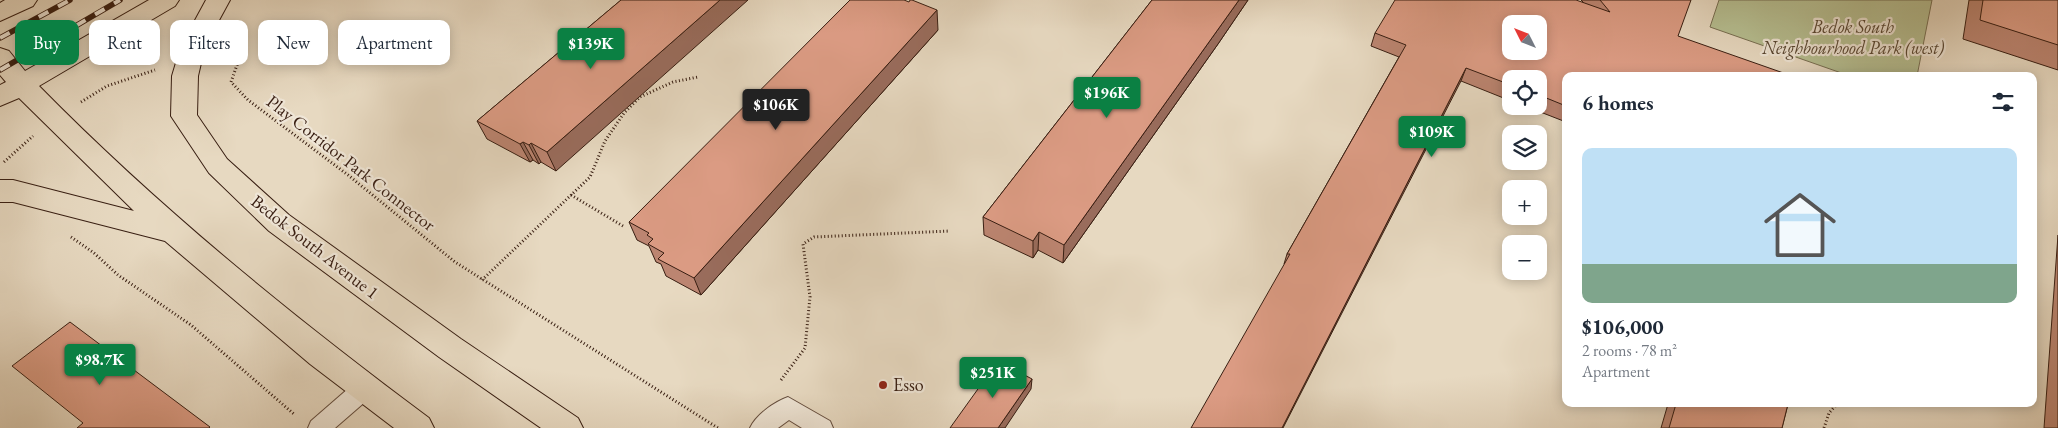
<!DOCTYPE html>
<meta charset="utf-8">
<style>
body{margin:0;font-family:"EB Garamond",serif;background:#f2f2f3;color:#1f2937;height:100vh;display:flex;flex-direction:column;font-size:19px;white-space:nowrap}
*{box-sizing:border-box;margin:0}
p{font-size:16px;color:#747a83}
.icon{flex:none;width:28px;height:28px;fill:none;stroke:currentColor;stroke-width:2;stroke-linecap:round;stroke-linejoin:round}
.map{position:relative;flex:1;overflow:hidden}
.sheet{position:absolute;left:1562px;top:72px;width:475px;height:335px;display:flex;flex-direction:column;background:#fff;border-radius:10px;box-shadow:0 2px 12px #0003}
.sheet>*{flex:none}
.top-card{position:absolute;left:15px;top:20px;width:475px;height:45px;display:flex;gap:10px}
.needle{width:32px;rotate:312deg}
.tools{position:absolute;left:1502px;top:15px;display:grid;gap:10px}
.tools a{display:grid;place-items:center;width:45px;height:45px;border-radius:10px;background:#fff;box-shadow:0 2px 12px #0003;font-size:25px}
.price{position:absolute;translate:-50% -42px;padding:0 11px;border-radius:5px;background:#0b8043;color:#fff;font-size:16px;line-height:32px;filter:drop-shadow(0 1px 2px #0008)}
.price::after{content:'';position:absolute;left:50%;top:30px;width:15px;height:11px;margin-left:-8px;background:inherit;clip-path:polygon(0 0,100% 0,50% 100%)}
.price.selected{background:#222;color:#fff}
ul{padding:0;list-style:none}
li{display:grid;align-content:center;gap:10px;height:265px;padding:0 20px}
li span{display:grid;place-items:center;height:155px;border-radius:10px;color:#555}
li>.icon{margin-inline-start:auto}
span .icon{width:90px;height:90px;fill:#fffc;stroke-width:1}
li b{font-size:21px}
h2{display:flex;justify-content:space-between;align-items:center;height:60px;padding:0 20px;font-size:21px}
.pill{padding:0 18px;border-radius:10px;background:#fff;box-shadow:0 2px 12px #0003;font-size:18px;line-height:45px}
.pill.selected{background:#0b8043;color:#fff}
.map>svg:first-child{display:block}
</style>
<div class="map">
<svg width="2058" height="428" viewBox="0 0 2058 428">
<rect width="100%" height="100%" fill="#e7d9c1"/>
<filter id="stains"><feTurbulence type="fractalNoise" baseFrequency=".004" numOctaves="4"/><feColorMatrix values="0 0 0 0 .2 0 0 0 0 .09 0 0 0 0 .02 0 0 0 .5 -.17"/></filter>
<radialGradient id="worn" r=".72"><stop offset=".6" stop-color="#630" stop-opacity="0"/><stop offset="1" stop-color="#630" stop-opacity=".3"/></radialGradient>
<!-- green -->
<path fill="#b6bf92" stroke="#776e52" d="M 1719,0 L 1932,0 L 1917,76 L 1850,76 L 1710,27 Z"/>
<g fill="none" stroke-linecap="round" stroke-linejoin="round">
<defs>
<path id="lane" d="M 365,378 L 373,381 L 376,388 L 373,395 L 335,428 L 308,428 L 311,421 L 357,381 Z
M 788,397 L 830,421 L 833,428 L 802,428 L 789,420 L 778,428 L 750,428 C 756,415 774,402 788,397 Z"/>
<path id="primary" d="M 5,0 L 37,0 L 33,6 L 0,21 L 0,3 Z
M 149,0 L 179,0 L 175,6 L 39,86 C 159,208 292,316 429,418 L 434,428 L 394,428 L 310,364 L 165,241 L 13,202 L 0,202 L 0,180 L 13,180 L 134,211 L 19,98 L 0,106 L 0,85 L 6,82 L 0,75 L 0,48 L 9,51 L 25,71 Z
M 206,0 L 230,0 L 205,46 L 198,76 L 197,115 L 227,159 L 289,215 L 461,339 L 578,418 L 583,428 L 541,428 L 439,357 L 269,231 L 209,173 L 171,116 L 172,76 L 181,46 Z"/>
</defs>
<!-- lane casing -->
<use href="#lane" stroke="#644d3e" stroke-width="2"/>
<!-- primary casing -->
<use href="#primary" stroke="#381e12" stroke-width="2"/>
<!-- path -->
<path stroke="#381e12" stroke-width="3" stroke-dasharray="1 2.5" stroke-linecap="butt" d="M 243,48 L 231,82 L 248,100 L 348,175 L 455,262 L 718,428
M 221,54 L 242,49
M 81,102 L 107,86 L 155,70
M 4,162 L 33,136
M 571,195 L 623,226
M 71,237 L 94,253 L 118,275 L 191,325 L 295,415
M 482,280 L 590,177 L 605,141 L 624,113 L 640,97 L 673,82 L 698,77
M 781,380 L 805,348 L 810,297 L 803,244 L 814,237 L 950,231
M 1824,428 L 1829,413 L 1837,404"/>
<!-- lane -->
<use href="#lane" fill="#efe6d7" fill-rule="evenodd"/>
<!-- primary -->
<use href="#primary" fill="#e7d9c1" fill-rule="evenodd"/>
<defs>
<path id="rail" d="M 0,38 L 70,0
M 0,70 L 120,0"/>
</defs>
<!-- rail casing -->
<use href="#rail" stroke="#381e12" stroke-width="5.5"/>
<!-- rail -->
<use href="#rail" stroke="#efe6d7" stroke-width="4" stroke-dasharray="11" stroke-linecap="butt"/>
</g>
<!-- wall -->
<path fill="#bc8571" stroke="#381e12" d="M 621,0 L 556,171 L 541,162 L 539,164 L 533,160 L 530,162 L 487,139 L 477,121 Z
M 1152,0 L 1248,0 L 1218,44 L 1063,263 L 1038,250 L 1033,258 L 984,235 L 983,217 Z
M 1581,0 L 1691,0 L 1566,76 L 1566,122 L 1525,106 L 1539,106 L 1539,79 L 1511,79 L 1511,101 L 1461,81 L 1284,264 L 1287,254 L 1399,57 L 1371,46 L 1375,33 L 1584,3 Z
M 1969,0 L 2058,0 L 2058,70 L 1963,39 Z
M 938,30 L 701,295 L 666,276 L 661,264 L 656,262 L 649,246 L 637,240 L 629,222 Z
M 2058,235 L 2058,428 L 2044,428 Z
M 1668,404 L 1788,404 L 1782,428 L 1661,428 Z"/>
<!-- shaded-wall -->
<path fill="#996c5c" stroke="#381e12" d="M 720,0 L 748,0 L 556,171 L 547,152 Z
M 1239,0 L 1248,0 L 1218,44 L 1063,263 L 1064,245 Z
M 937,10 L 938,30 L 701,295 L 694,278 Z
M 1466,68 L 1461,81 L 1283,428 L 1282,428 Z
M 523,142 L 533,160 L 530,162 L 520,144 Z
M 531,143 L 541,162 L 539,164 L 529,145 Z
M 1039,232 L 1038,250 L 1033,258 L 1033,241 Z
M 1032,379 L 1031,389 L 1005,428 L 998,428 Z"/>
<!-- building -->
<path fill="#db9b83" stroke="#381e12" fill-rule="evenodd" d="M 621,0 L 720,0 L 547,152 L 531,143 L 529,145 L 523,142 L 520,144 L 477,121 Z
M 850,0 L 904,0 L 909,2 L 910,0 L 912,0 L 937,10 L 694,278 L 658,259 L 664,253 L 648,244 L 653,239 L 647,235 L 649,233 L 629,222 Z
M 1152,0 L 1239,0 L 1064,245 L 1039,232 L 1033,241 L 983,217 Z
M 1395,0 L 1576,0 L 1610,12 L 1600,0 L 1691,0 L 1678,36 L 1792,76 L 1566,76 L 1566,106 L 1539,95 L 1539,79 L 1511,79 L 1511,85 L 1466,68 L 1282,428 L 1191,428 L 1290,254 L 1287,254 L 1406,45 L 1375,33 ZM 1511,24 L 1539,24 L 1539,51 L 1511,51 Z
M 1983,0 L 2058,0 L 2058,45 L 1980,20 Z
M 70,322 L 210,427 L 209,428 L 77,428 L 83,423 L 12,366 Z
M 998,361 L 1032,379 L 998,428 L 950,428 Z
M 1676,404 L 1788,404 L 1782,428 L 1669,428 Z"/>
<!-- markers -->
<circle fill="#8f2418" stroke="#efe6d7" stroke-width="2" cx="883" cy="385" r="5"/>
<g text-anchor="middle" stroke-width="4.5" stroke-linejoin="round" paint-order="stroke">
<!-- park labels -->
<g font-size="18" font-style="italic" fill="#584632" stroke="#efe6d7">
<text x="1853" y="33">Bedok South<tspan x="1853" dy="21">Neighbourhood Park (west)</tspan></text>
</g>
<!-- street labels -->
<g font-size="18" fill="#381e12" stroke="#efe6d7">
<text transform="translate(351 163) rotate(38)" y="6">Play Corridor Park Connector</text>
<text transform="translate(315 247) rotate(38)" y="6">Bedok South Avenue 1</text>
</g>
<!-- poi labels -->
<g font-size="18" fill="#381e12" stroke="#efe6d7" text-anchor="start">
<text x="893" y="391">Esso</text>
</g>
</g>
<rect width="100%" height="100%" filter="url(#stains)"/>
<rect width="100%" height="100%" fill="url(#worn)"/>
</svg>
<div class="tools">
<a><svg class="needle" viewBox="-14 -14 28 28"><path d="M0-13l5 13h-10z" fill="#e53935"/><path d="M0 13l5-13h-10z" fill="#747a83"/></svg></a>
<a><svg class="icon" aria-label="locate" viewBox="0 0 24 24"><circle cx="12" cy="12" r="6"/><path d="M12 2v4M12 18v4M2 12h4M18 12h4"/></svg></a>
<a><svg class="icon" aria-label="layers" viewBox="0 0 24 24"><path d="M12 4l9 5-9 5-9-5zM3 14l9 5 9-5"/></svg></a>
<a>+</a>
<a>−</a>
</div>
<b class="price" style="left:591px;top:70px">$139K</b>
<b class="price" style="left:1107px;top:119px">$196K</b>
<b class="price selected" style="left:776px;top:131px">$106K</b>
<b class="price" style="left:1432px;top:158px">$109K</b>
<b class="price" style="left:100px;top:386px">$98.7K</b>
<b class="price" style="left:993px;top:399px">$251K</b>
<div class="top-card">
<a class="pill selected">Buy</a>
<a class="pill">Rent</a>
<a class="pill">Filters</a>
<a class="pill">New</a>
<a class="pill">Apartment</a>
</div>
<section class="sheet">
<h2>6 homes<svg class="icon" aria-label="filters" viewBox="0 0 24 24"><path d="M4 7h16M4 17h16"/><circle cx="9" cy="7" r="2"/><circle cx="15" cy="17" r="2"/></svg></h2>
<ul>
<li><span style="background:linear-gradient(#bfe0f5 75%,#7fa58c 0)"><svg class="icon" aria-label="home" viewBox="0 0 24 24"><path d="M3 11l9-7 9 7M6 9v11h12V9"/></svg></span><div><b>$106,000</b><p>2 rooms · 78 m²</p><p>Apartment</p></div></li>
</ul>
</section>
</div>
